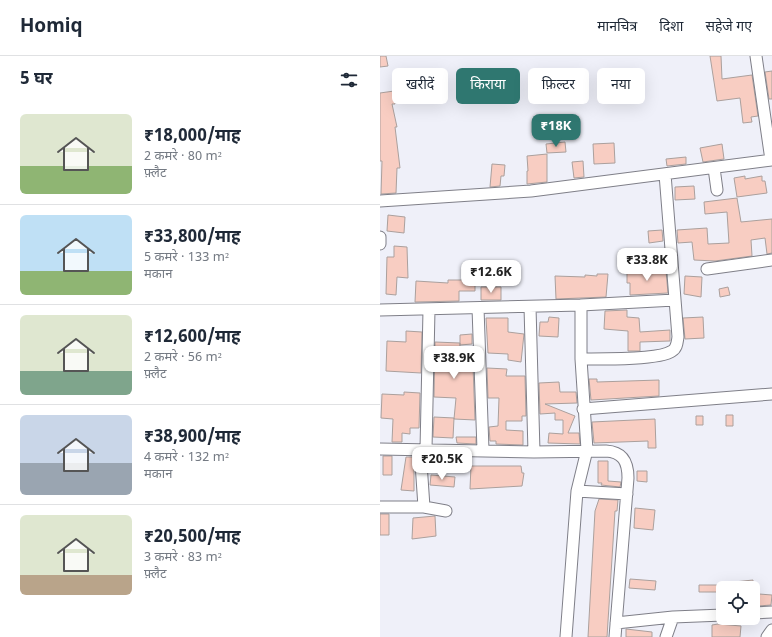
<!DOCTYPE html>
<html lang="hi">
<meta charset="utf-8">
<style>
body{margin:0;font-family:Georgia,"Noto Sans Devanagari",serif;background:#f2f2f3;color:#1f2937;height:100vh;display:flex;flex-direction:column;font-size:15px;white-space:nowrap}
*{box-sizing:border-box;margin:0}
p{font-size:13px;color:#747a83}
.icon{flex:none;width:22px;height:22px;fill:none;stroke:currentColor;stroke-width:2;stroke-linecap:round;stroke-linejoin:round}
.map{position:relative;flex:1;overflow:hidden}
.details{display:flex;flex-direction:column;background:#fff;width:380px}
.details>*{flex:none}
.top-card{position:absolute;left:12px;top:12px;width:320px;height:36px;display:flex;gap:8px}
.buttons{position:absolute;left:336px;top:525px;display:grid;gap:8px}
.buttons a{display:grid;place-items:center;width:44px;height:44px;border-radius:6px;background:#fff;box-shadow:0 4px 16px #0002;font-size:20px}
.price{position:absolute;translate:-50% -34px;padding:0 9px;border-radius:8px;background:#fff;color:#222;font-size:13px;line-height:26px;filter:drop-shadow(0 1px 2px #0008)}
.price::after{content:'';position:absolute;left:50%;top:24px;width:12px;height:9px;margin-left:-6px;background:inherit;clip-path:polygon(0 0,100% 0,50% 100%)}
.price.active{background:#2f7770;color:#fff}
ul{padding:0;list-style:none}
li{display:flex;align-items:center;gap:12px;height:100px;padding:0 20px}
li+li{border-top:1px solid #e0e1e3}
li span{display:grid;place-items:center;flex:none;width:112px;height:80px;border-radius:6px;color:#555}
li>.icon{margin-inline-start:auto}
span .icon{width:48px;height:48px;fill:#fffc;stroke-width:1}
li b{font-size:17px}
h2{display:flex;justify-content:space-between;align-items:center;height:48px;padding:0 20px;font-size:17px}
.tag{padding:0 14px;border-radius:6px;background:#fff;box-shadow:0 4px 16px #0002;font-size:14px;line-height:36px}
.tag.active{background:#2f7770;color:#fff}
header{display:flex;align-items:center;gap:24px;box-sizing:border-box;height:56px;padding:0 20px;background:#fff;border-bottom:1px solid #e0e1e3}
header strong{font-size:19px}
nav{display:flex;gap:22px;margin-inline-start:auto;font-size:14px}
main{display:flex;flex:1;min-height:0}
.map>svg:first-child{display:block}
</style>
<header>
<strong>Homiq</strong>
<nav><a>मानचित्र</a><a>दिशा</a><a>सहेजे गए</a></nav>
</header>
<main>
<section class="details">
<h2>5 घर<svg class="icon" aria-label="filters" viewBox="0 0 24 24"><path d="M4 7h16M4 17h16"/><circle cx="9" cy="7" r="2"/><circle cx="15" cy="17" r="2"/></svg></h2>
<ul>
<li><span style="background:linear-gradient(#dfe7d0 65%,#8fb573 0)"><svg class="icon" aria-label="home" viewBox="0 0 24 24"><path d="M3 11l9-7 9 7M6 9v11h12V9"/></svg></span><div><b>₹18,000/माह</b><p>2 कमरे · 80 m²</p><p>फ़्लैट</p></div></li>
<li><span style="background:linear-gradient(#bfe0f5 70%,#8fb573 0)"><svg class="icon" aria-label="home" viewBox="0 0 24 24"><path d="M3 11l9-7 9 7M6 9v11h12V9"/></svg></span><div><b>₹33,800/माह</b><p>5 कमरे · 133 m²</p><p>मकान</p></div></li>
<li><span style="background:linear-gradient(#dfe7d0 70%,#7fa58c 0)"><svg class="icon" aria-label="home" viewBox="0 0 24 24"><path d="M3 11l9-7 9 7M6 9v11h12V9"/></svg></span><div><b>₹12,600/माह</b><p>2 कमरे · 56 m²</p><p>फ़्लैट</p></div></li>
<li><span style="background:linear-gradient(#c9d6e8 60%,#9aa5b1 0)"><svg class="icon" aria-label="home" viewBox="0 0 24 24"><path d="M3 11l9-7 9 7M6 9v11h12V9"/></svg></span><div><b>₹38,900/माह</b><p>4 कमरे · 132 m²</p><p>मकान</p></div></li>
<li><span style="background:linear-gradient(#dfe7d0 75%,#b9a48a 0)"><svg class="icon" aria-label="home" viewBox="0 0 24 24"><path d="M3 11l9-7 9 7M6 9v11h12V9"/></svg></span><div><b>₹20,500/माह</b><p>3 कमरे · 83 m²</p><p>फ़्लैट</p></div></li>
</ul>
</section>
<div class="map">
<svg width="392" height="581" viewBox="0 0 392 581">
<rect width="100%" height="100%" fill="#eff0f9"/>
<!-- building -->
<path fill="#f8cdc2" stroke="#aba09d" d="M 0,0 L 6,0 L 8,10 L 0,11 Z
M 330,0 L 341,0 L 342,23 L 372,19 L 378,60 L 371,61 L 372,66 L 363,67 L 360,42 L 337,45 Z
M 392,15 L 392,43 L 389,43 L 385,16 Z
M 14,35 L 15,48 L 12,48 L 17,71 L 15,71 L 20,112 L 17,112 L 16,137 L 1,138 L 2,105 L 0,105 L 0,37 Z
M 185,86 L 186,96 L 167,97 L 166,88 Z
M 234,87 L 235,107 L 214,108 L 213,88 Z
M 342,88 L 344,103 L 323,106 L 320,92 Z
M 167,98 L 167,126 L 147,128 L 147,115 L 148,115 L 147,100 Z
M 306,101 L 306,108 L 287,110 L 286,103 Z
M 203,105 L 204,121 L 194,122 L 192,106 Z
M 112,108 L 125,109 L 124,120 L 121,120 L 120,130 L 110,131 Z
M 365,120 L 365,123 L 382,120 L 382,125 L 385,125 L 387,137 L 357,141 L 354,122 Z
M 314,130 L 315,143 L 295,144 L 295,131 Z
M 357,142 L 361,166 L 392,163 L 392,197 L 387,198 L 385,182 L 371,184 L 372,200 L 335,205 L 314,204 L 312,186 L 298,187 L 297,174 L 327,172 L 328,188 L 349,187 L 347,156 L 325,158 L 324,146 Z
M 8,159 L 25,161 L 24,177 L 7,175 Z
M 282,174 L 283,185 L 269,187 L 268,175 Z
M 14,190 L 27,191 L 28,222 L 17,221 L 16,239 L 6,238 L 7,201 L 14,201 Z
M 247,215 L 286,215 L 288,237 L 250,239 L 250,227 L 247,227 Z
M 217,218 L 228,218 L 226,241 L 176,243 L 175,220 L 205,221 L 205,219 L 217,220 Z
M 305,220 L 322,221 L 321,241 L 304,238 Z
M 68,224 L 95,224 L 95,235 L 79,235 L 79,245 L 35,246 L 36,225 L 68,227 Z
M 101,231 L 121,231 L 121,244 L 101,244 Z
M 348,231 L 350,239 L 340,241 L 339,233 Z
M 247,254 L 247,261 L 259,262 L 260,276 L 290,274 L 290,285 L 260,286 L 260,295 L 248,295 L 248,275 L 224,273 L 225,255 Z
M 169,261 L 179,262 L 178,281 L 159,280 L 160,266 L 168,266 Z
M 323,261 L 324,282 L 305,283 L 303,262 Z
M 106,262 L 128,262 L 128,276 L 144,278 L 141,306 L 128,304 L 128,298 L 108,297 Z
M 26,275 L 42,276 L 41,317 L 6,315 L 7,285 L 26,286 Z
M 92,278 L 92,288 L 80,289 L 80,279 Z
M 55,286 L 80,287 L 79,308 L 93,310 L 95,364 L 74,363 L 76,342 L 54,341 Z
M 107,312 L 127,313 L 126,320 L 145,320 L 146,360 L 142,360 L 142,365 L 126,365 L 126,374 L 143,375 L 143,389 L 116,388 L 116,385 L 110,385 L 109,371 L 118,370 L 119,342 L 108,342 Z
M 209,323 L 217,323 L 217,326 L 279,324 L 279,340 L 211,344 Z
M 179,326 L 180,336 L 196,336 L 197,347 L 165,348 L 195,360 L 188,377 L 199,377 L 200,388 L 168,387 L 169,377 L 183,378 L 183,364 L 175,364 L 175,357 L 160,358 L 159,327 Z
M 24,336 L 40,337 L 39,372 L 30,372 L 30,378 L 22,377 L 22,386 L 12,386 L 13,363 L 1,362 L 2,338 L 24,339 Z
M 346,359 L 353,359 L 353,370 L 346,370 Z
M 316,360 L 323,360 L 323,369 L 316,369 Z
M 54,361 L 74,362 L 73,382 L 53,381 Z
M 275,363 L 276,392 L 268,392 L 268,385 L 214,387 L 212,366 Z
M 76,381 L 96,381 L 96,388 L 77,387 Z
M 3,400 L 12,400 L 12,419 L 3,419 Z
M 26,401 L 36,401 L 34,407 L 34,435 L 21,434 Z
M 218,405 L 228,405 L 228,425 L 241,426 L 240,431 L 221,429 L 222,427 L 218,427 Z
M 91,410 L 141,410 L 142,417 L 144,417 L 142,430 L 90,433 Z
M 257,415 L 267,415 L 267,426 L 257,425 Z
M 51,419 L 75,421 L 74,431 L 50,429 Z
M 219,443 L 238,444 L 237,455 L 235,455 L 227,581 L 208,581 L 215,455 Z
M 255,452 L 275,454 L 273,474 L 254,472 Z
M 0,458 L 9,458 L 9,479 L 0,479 Z
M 55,460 L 56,480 L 32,483 L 33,462 Z
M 250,523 L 276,525 L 275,534 L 249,532 Z
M 373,524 L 373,532 L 345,532 L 345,527 Z
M 319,529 L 343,529 L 343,536 L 319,536 Z
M 379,538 L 392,539 L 391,549 L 378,550 Z
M 338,568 L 361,570 L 360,581 L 332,581 L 332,569 Z
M 246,573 L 272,576 L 272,581 L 246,581 Z"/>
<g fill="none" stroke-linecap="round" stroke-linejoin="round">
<defs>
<path id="minor" d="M 376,0 L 391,104
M 334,112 L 337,134
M 0,145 L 151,135 L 392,104
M 0,181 L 0,188
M 327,213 L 392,204
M 201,249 L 295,244
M 150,251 L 154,396
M 98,252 L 103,394
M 0,254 L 201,249 L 201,303 L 207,394 L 197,435 L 186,581
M 201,303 C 219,303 280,304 292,295 C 297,292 297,287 298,281 L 285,118
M 203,353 L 392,338
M 0,393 L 154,396 L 226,395 C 243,396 248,406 248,422 L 235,581
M 197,435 L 247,438
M 0,451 L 44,451 L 66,455
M 44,451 L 41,407 L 46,393 L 49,254
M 373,557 L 392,556
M 236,567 L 293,561 L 343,559
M 286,581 L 293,561
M 387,581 L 392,574"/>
</defs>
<!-- minor casing -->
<use href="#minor" stroke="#7f7f88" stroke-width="13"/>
<!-- minor -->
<use href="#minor" stroke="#fff" stroke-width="11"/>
</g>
</svg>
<div class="buttons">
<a><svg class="icon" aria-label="locate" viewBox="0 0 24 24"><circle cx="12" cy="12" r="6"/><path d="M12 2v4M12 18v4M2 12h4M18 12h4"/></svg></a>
</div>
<b class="price active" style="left:176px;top:92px">₹18K</b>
<b class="price" style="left:267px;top:226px">₹33.8K</b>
<b class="price" style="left:111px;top:238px">₹12.6K</b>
<b class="price" style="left:74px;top:324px">₹38.9K</b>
<b class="price" style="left:62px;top:425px">₹20.5K</b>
<div class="top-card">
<a class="tag">खरीदें</a>
<a class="tag active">किराया</a>
<a class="tag">फ़िल्टर</a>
<a class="tag">नया</a>
</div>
</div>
</main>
